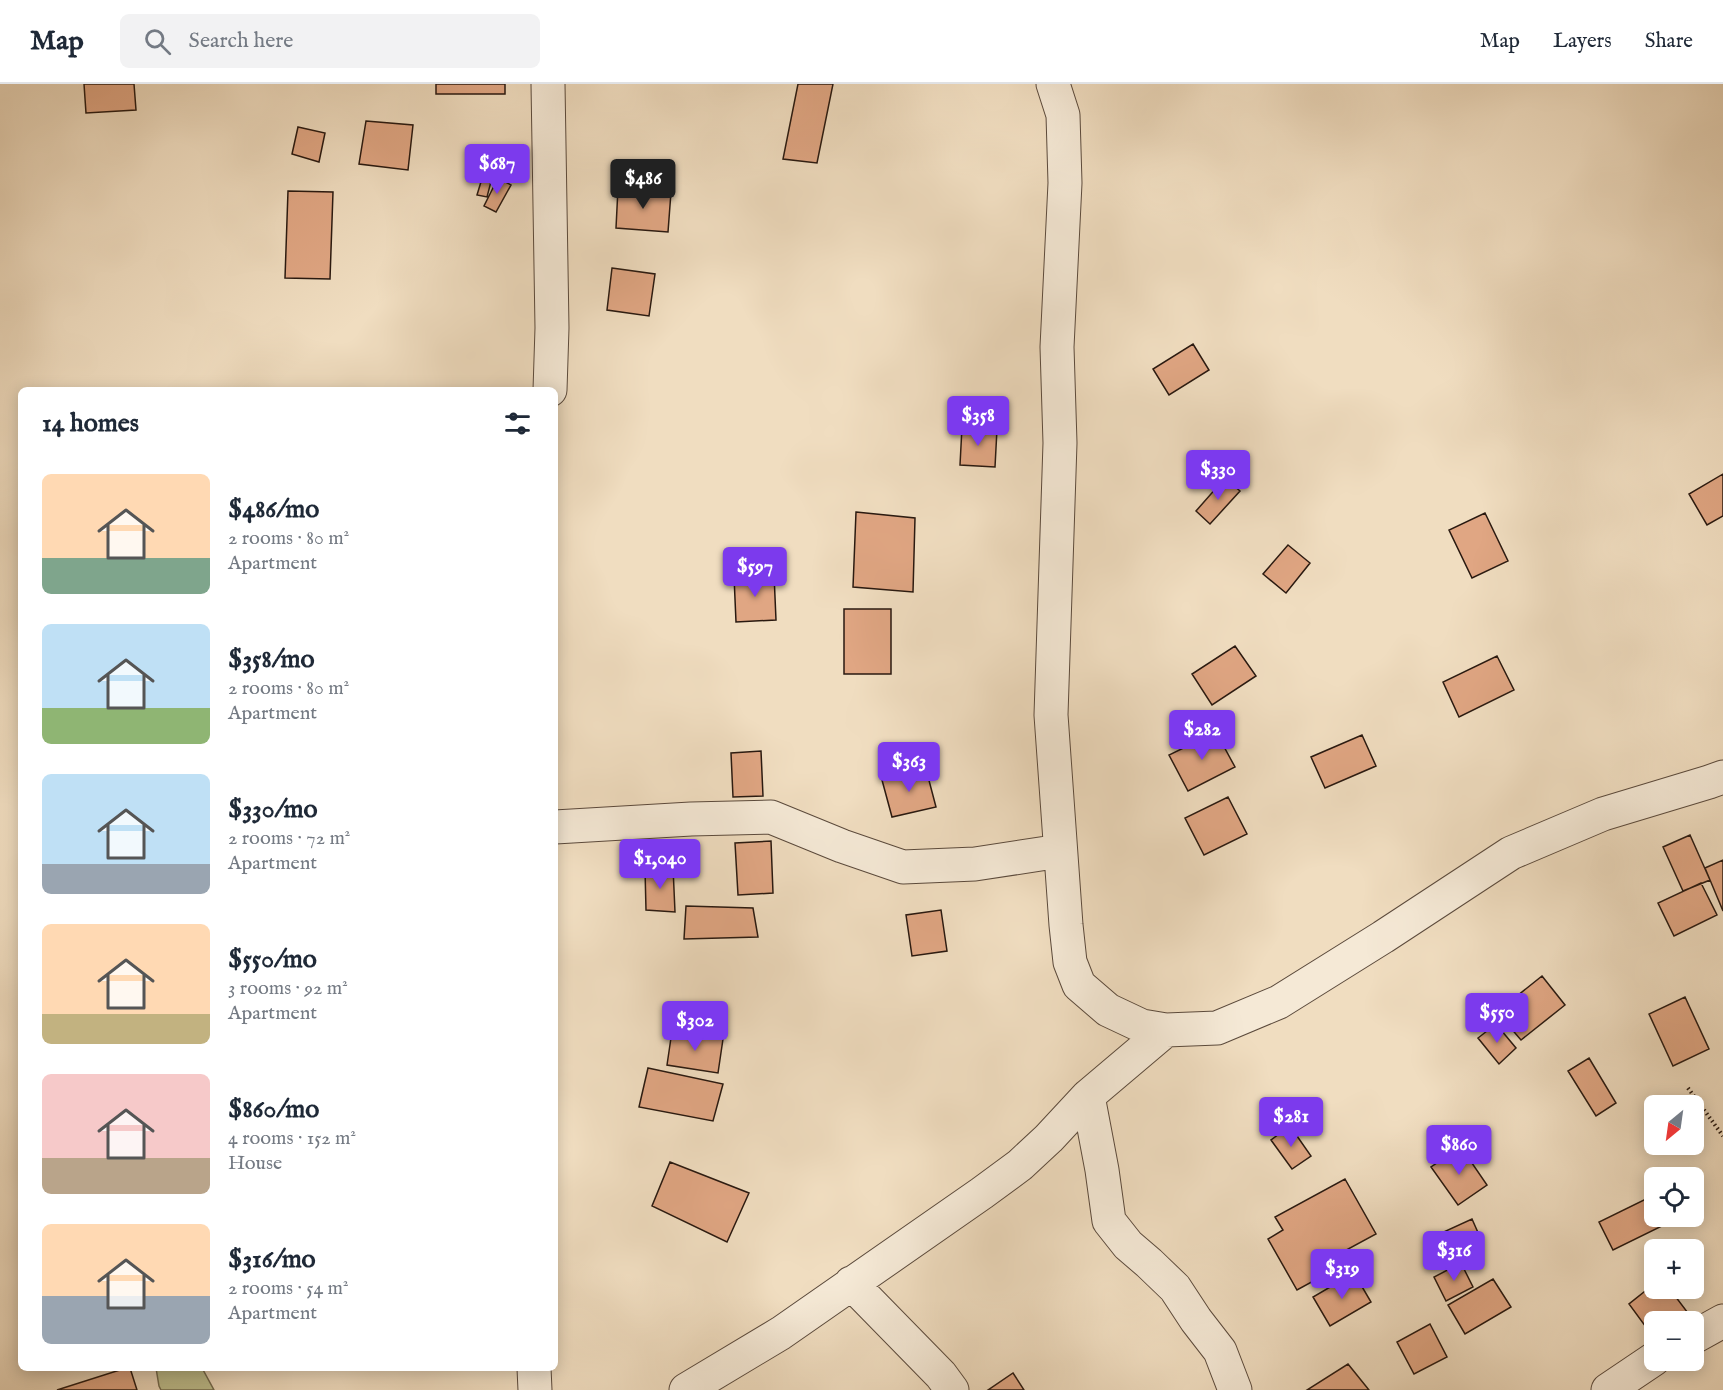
<!DOCTYPE html>
<meta charset="utf-8">
<style>
body{margin:0;font-family:"IM FELL English",serif;background:#f2f2f3;color:#1f2937;height:100vh;display:flex;flex-direction:column;font-size:22px;white-space:nowrap}
*{box-sizing:border-box;margin:0}
p{font-size:20px;color:#747a83}
.icon{flex:none;width:33px;height:33px;fill:none;stroke:currentColor;stroke-width:2;stroke-linecap:round;stroke-linejoin:round}
.map{position:relative;flex:1;overflow:hidden}
.drawer{position:absolute;left:18px;top:303px;width:540px;height:984px;display:flex;flex-direction:column;background:#fff;border-radius:9px;box-shadow:0 3px 15px #0003}
.drawer>*{flex:none}
.needle{width:39px;rotate:209deg}
.tools{position:absolute;left:1644px;top:1011px;display:grid;gap:12px}
.tools a{display:grid;place-items:center;width:60px;height:60px;border-radius:9px;background:#fff;box-shadow:0 3px 15px #0003;font-size:30px}
.price{position:absolute;translate:-50% -51px;padding:0 14px;border-radius:6px;background:#7c3aed;color:#fff;font-size:20px;line-height:39px;filter:drop-shadow(0 2px 3px #0008)}
.price::after{content:'';position:absolute;left:50%;top:36px;width:18px;height:14px;margin-left:-9px;background:inherit;clip-path:polygon(0 0,100% 0,50% 100%)}
.price.active{background:#222;color:#fff}
ul{padding:0;list-style:none}
li{display:flex;align-items:center;gap:18px;height:150px;padding:0 24px}
li span{display:grid;place-items:center;flex:none;width:168px;height:120px;border-radius:9px;color:#555}
li>.icon{margin-inline-start:auto}
span .icon{width:72px;height:72px;fill:#fffc;stroke-width:1}
li b{font-size:26px}
h2{display:flex;justify-content:space-between;align-items:center;height:72px;padding:0 24px;font-size:26px}
header{display:flex;align-items:center;gap:36px;box-sizing:border-box;height:84px;padding:0 30px;background:#fff;border-bottom:2px solid #e0e1e3}
header strong{font-size:28px}
nav{display:flex;gap:33px;margin-inline-start:auto;font-size:21px}
.search{width:420px;height:54px;background:#f2f2f3;display:flex;align-items:center;gap:15px;box-sizing:border-box;padding:0 21px;border-radius:9px;color:#747a83;font-size:22px}
.map>svg:first-child{display:block}
</style>
<header>
<strong>Map</strong>
<div class="search"><svg class="icon" aria-label="search" viewBox="0 0 24 24"><circle cx="10" cy="10" r="6"/><path d="M15 15l6 6"/></svg>Search here</div>
<nav><a>Map</a><a>Layers</a><a>Share</a></nav>
</header>
<div class="map">
<svg width="1723" height="1306" viewBox="0 0 1723 1306">
<rect width="100%" height="100%" fill="#f0ddc0"/>
<filter id="stains"><feTurbulence type="fractalNoise" baseFrequency=".00333" numOctaves="4"/><feColorMatrix values="0 0 0 0 .2 0 0 0 0 .09 0 0 0 0 .02 0 0 0 .5 -.17"/></filter>
<radialGradient id="worn" r=".72"><stop offset=".6" stop-color="#630" stop-opacity="0"/><stop offset="1" stop-color="#630" stop-opacity=".3"/></radialGradient>
<!-- green -->
<path fill="#bec08f" stroke="#746c50" stroke-width="1.5" d="M 156,1284 L 202,1284 L 214,1306 L 161,1306 L 159,1302 Z"/>
<!-- building -->
<path fill="#e0a683" stroke="#291910" stroke-width="1.5" d="M 84,0 L 134,0 L 136,26 L 86,29 Z
M 436,0 L 505,0 L 505,10 L 436,10 Z
M 798,0 L 833,0 L 817,79 L 783,75 Z
M 366,37 L 413,41 L 408,86 L 359,80 Z
M 298,43 L 325,49 L 319,78 L 292,70 Z
M 484,88 L 493,90 L 487,113 L 477,111 Z
M 498,94 L 511,101 L 496,128 L 484,122 Z
M 618,104 L 671,108 L 668,148 L 616,144 Z
M 288,107 L 333,108 L 330,195 L 285,194 Z
M 612,184 L 655,190 L 649,232 L 607,226 Z
M 1193,260 L 1209,286 L 1169,311 L 1153,285 Z
M 962,343 L 997,345 L 995,383 L 960,381 Z
M 1723,390 L 1723,432 L 1707,441 L 1689,410 Z
M 1225,394 L 1240,407 L 1210,440 L 1196,427 Z
M 856,428 L 915,434 L 913,508 L 853,503 Z
M 1485,429 L 1508,477 L 1472,494 L 1449,446 Z
M 1288,461 L 1310,479 L 1286,509 L 1263,490 Z
M 774,490 L 776,536 L 736,538 L 734,492 Z
M 844,525 L 891,525 L 891,590 L 844,590 Z
M 1235,562 L 1256,592 L 1212,621 L 1192,590 Z
M 1497,572 L 1514,606 L 1459,633 L 1443,598 Z
M 1216,648 L 1235,683 L 1188,707 L 1169,671 Z
M 1362,651 L 1376,682 L 1325,704 L 1311,673 Z
M 761,667 L 763,712 L 733,713 L 731,669 Z
M 926,685 L 936,723 L 892,733 L 882,696 Z
M 1228,713 L 1247,750 L 1204,771 L 1185,734 Z
M 1690,751 L 1710,796 L 1683,807 L 1663,763 Z
M 771,757 L 773,809 L 738,811 L 735,759 Z
M 1723,776 L 1723,827 L 1705,784 Z
M 673,783 L 675,828 L 646,826 L 645,785 Z
M 1701,799 L 1717,831 L 1674,852 L 1658,819 Z
M 686,822 L 753,824 L 758,853 L 684,855 Z
M 941,826 L 947,867 L 912,872 L 906,831 Z
M 1542,892 L 1565,921 L 1521,956 L 1497,928 Z
M 1685,913 L 1709,965 L 1673,982 L 1649,930 Z
M 1496,940 L 1516,964 L 1499,980 L 1478,954 Z
M 672,947 L 723,955 L 718,989 L 667,981 Z
M 1589,974 L 1616,1019 L 1596,1032 L 1568,987 Z
M 648,984 L 723,1000 L 713,1037 L 639,1023 Z
M 1290,1042 L 1311,1072 L 1292,1085 L 1271,1056 Z
M 1461,1063 L 1487,1101 L 1458,1121 L 1431,1083 Z
M 670,1078 L 749,1109 L 727,1158 L 652,1122 Z
M 1345,1095 L 1376,1150 L 1313,1184 L 1319,1194 L 1297,1206 L 1268,1155 L 1283,1146 L 1275,1133 Z
M 1648,1114 L 1654,1128 L 1654,1132 L 1657,1132 L 1662,1142 L 1613,1166 L 1599,1138 Z
M 1472,1135 L 1483,1160 L 1438,1181 L 1426,1156 Z
M 1461,1179 L 1473,1203 L 1446,1217 L 1434,1193 Z
M 1354,1189 L 1371,1218 L 1330,1242 L 1313,1213 Z
M 1493,1195 L 1511,1223 L 1465,1250 L 1448,1221 Z
M 1654,1200 L 1654,1204 L 1669,1204 L 1688,1229 L 1676,1238 L 1654,1238 L 1654,1254 L 1629,1220 Z
M 1430,1240 L 1447,1273 L 1414,1290 L 1397,1258 Z
M 1348,1280 L 1369,1306 L 1307,1306 Z
M 126,1284 L 130,1284 L 137,1306 L 57,1306 Z
M 1013,1289 L 1024,1306 L 988,1306 Z"/>
<g fill="none" stroke-linecap="round" stroke-linejoin="round">
<defs>
<path id="minor" d="M 548,0 L 552,244 L 550,306
M 1053,0 L 1063,31 L 1065,99 L 1057,263 L 1060,359 L 1051,631 L 1066,841 L 1070,878 L 1079,901 L 1108,926 L 1142,942 L 1166,946 L 1217,944 L 1279,918 L 1383,853 L 1511,769 L 1603,730 L 1709,698 L 1723,693
M 555,743 L 691,735 L 771,733 L 842,762 L 903,783 L 975,780 L 1060,767
M 1088,1012 L 1102,1086 L 1109,1137 L 1128,1161 L 1149,1179 L 1175,1204 L 1196,1236 L 1220,1267 L 1235,1306
M 851,1199 L 941,1291 L 952,1306
M 1694,1253 L 1723,1237
M 534,1284 L 535,1306
M 686,1306 L 781,1249 L 982,1109 L 1020,1081 L 1049,1054 L 1088,1012 L 1166,946
M 1608,1306 L 1654,1275"/>
</defs>
<!-- minor casing -->
<use href="#minor" stroke="#5b4a3c" stroke-width="35"/>
<!-- path -->
<path stroke="#291910" stroke-width="4" stroke-dasharray="1.5 3" stroke-linecap="butt" d="M 1688,1004 L 1723,1052"/>
<!-- minor -->
<use href="#minor" stroke="#f5e9d6" stroke-width="33"/>
</g>
<rect width="100%" height="100%" filter="url(#stains)"/>
<rect width="100%" height="100%" fill="url(#worn)"/>
</svg>
<div class="tools">
<a><svg class="needle" viewBox="-14 -14 28 28"><path d="M0-13l5 13h-10z" fill="#e53935"/><path d="M0 13l5-13h-10z" fill="#747a83"/></svg></a>
<a><svg class="icon" aria-label="locate" viewBox="0 0 24 24"><circle cx="12" cy="12" r="6"/><path d="M12 2v4M12 18v4M2 12h4M18 12h4"/></svg></a>
<a>+</a>
<a>−</a>
</div>
<b class="price" style="left:497px;top:111px">$687</b>
<b class="price active" style="left:643px;top:126px">$486</b>
<b class="price" style="left:978px;top:363px">$358</b>
<b class="price" style="left:1218px;top:417px">$330</b>
<b class="price" style="left:755px;top:514px">$597</b>
<b class="price" style="left:1202px;top:677px">$282</b>
<b class="price" style="left:909px;top:709px">$363</b>
<b class="price" style="left:660px;top:806px">$1,040</b>
<b class="price" style="left:1497px;top:960px">$550</b>
<b class="price" style="left:695px;top:968px">$302</b>
<b class="price" style="left:1291px;top:1064px">$281</b>
<b class="price" style="left:1459px;top:1092px">$860</b>
<b class="price" style="left:1454px;top:1198px">$316</b>
<b class="price" style="left:1342px;top:1216px">$319</b>
<section class="drawer">
<h2>14 homes<svg class="icon" aria-label="filters" viewBox="0 0 24 24"><path d="M4 7h16M4 17h16"/><circle cx="9" cy="7" r="2"/><circle cx="15" cy="17" r="2"/></svg></h2>
<ul>
<li><span style="background:linear-gradient(#ffd9b3 70%,#7fa58c 0)"><svg class="icon" aria-label="home" viewBox="0 0 24 24"><path d="M3 11l9-7 9 7M6 9v11h12V9"/></svg></span><div><b>$486/mo</b><p>2 rooms · 80 m²</p><p>Apartment</p></div></li>
<li><span style="background:linear-gradient(#bfe0f5 70%,#8fb573 0)"><svg class="icon" aria-label="home" viewBox="0 0 24 24"><path d="M3 11l9-7 9 7M6 9v11h12V9"/></svg></span><div><b>$358/mo</b><p>2 rooms · 80 m²</p><p>Apartment</p></div></li>
<li><span style="background:linear-gradient(#bfe0f5 75%,#9aa5b1 0)"><svg class="icon" aria-label="home" viewBox="0 0 24 24"><path d="M3 11l9-7 9 7M6 9v11h12V9"/></svg></span><div><b>$330/mo</b><p>2 rooms · 72 m²</p><p>Apartment</p></div></li>
<li><span style="background:linear-gradient(#ffd9b3 75%,#c2b280 0)"><svg class="icon" aria-label="home" viewBox="0 0 24 24"><path d="M3 11l9-7 9 7M6 9v11h12V9"/></svg></span><div><b>$550/mo</b><p>3 rooms · 92 m²</p><p>Apartment</p></div></li>
<li><span style="background:linear-gradient(#f6c9c9 70%,#b9a48a 0)"><svg class="icon" aria-label="home" viewBox="0 0 24 24"><path d="M3 11l9-7 9 7M6 9v11h12V9"/></svg></span><div><b>$860/mo</b><p>4 rooms · 152 m²</p><p>House</p></div></li>
<li><span style="background:linear-gradient(#ffd9b3 60%,#9aa5b1 0)"><svg class="icon" aria-label="home" viewBox="0 0 24 24"><path d="M3 11l9-7 9 7M6 9v11h12V9"/></svg></span><div><b>$316/mo</b><p>2 rooms · 54 m²</p><p>Apartment</p></div></li>
</ul>
</section>
</div>
